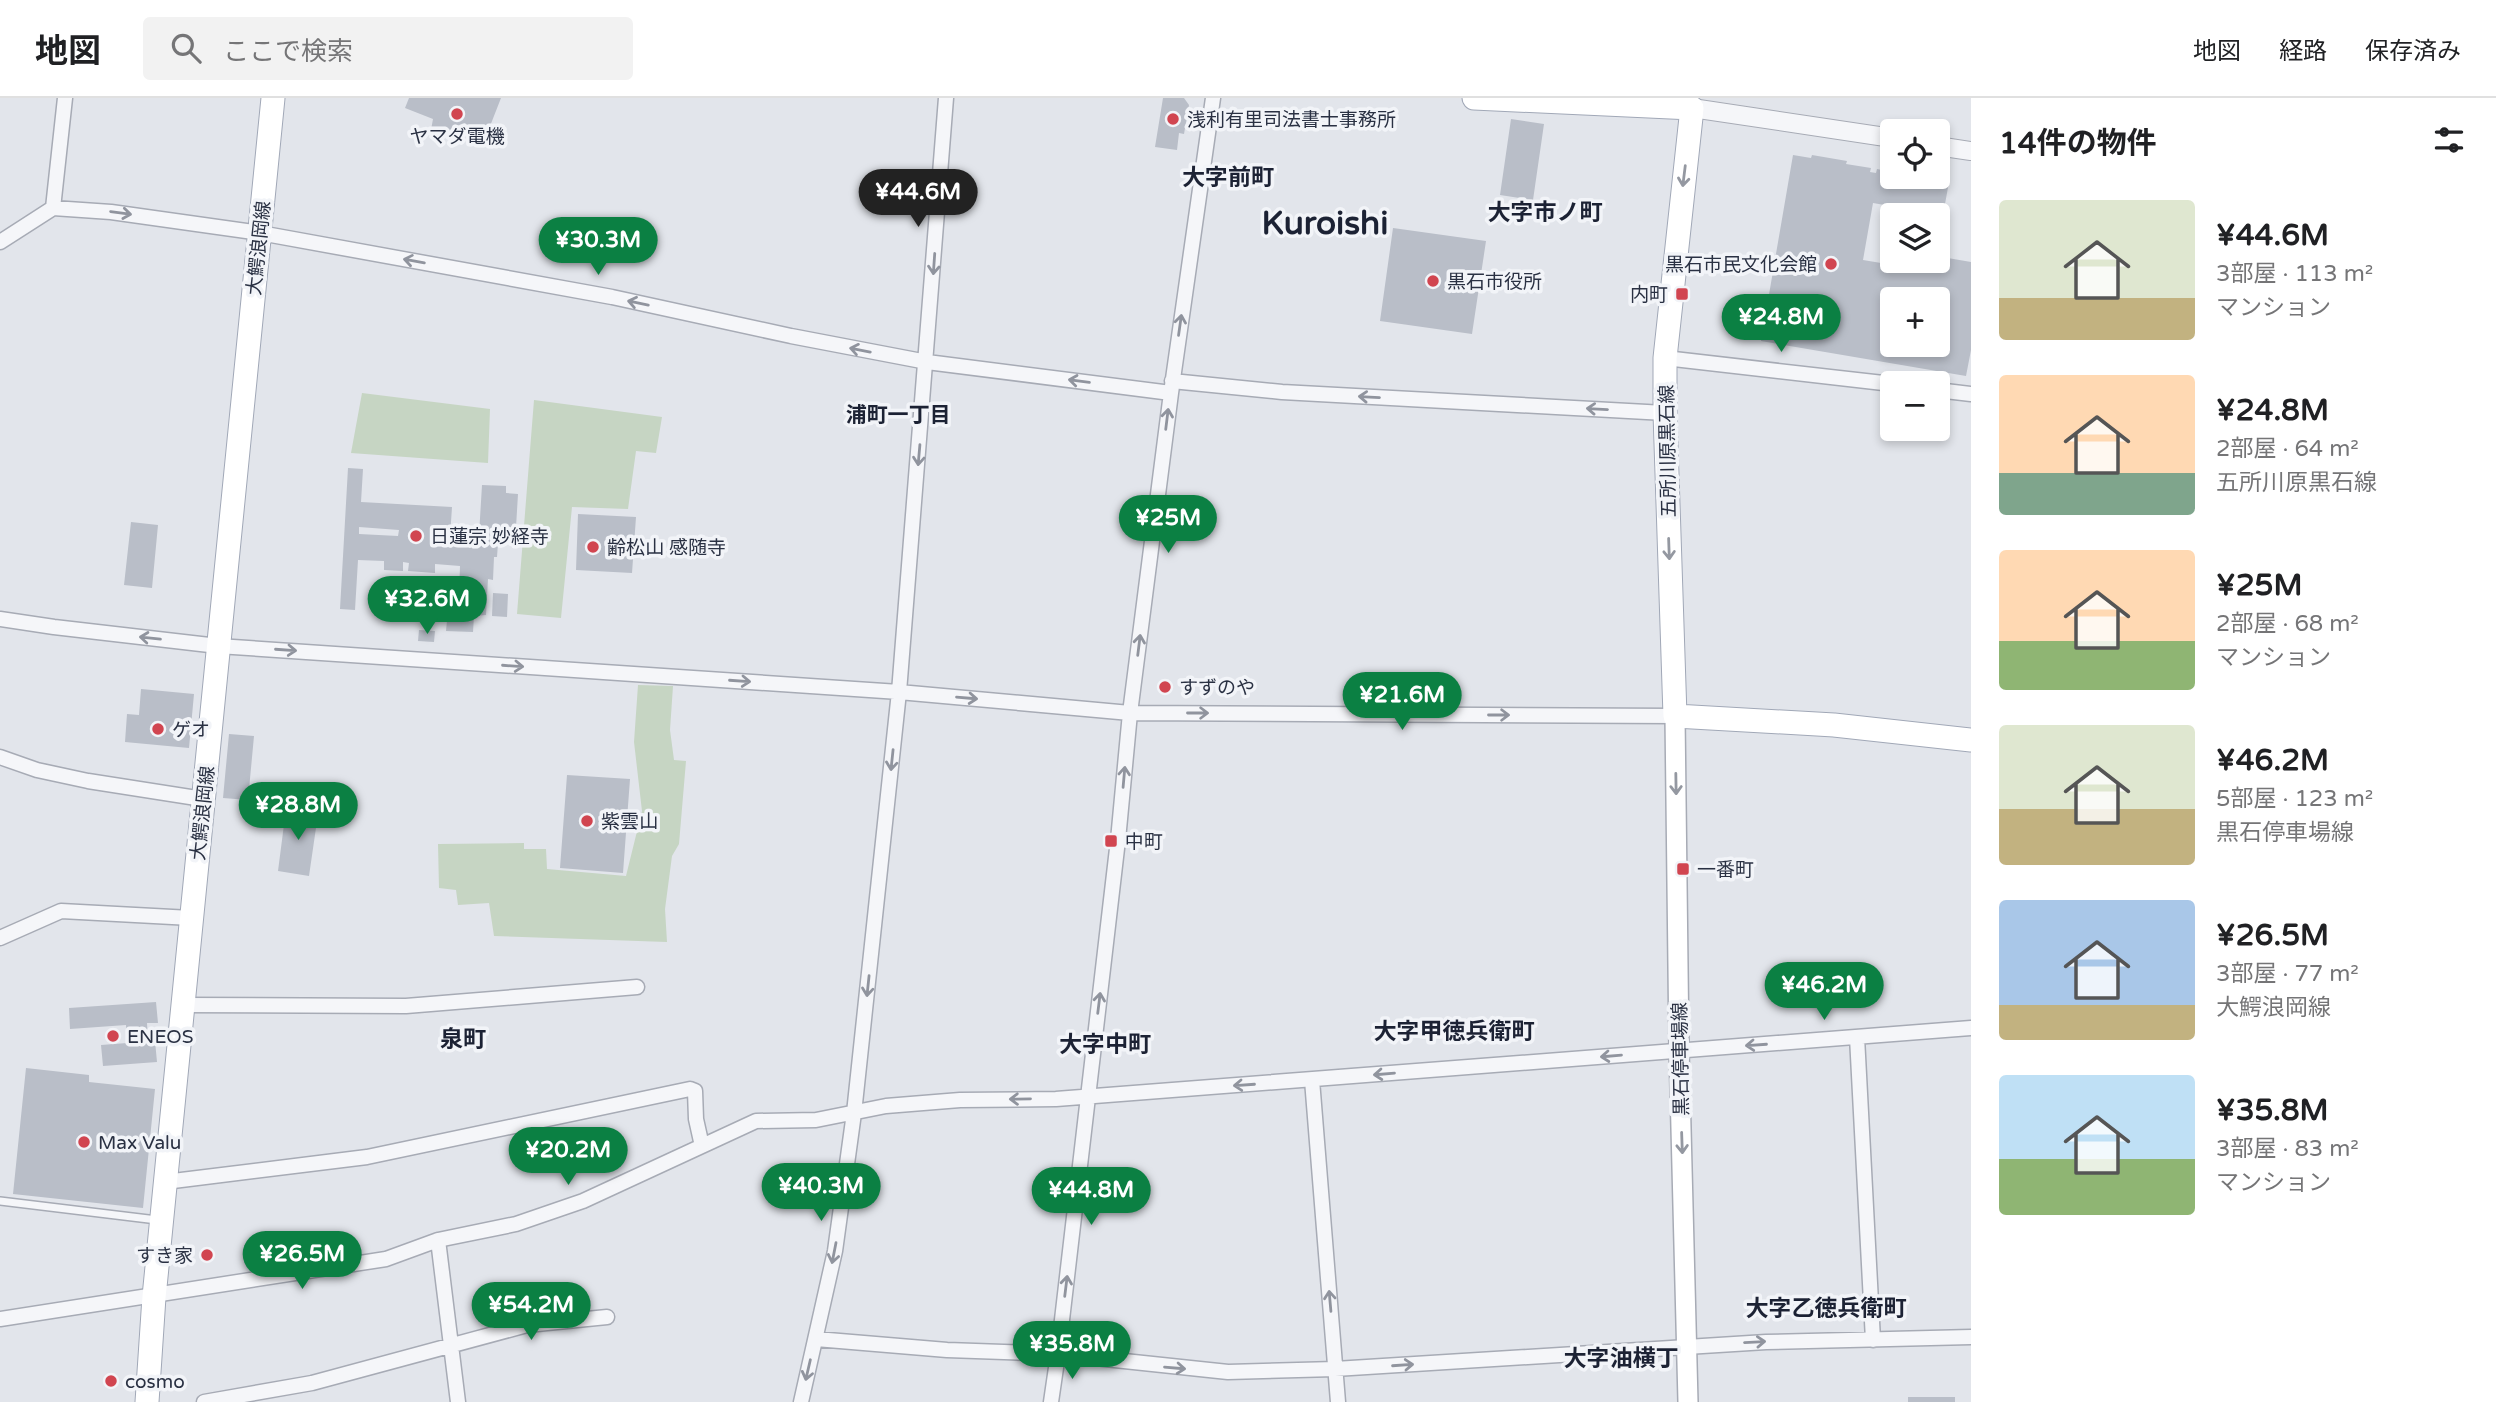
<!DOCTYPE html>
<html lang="ja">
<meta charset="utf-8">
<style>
body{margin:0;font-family:"Varela Round","Noto Sans JP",sans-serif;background:#f2f2f2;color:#202124;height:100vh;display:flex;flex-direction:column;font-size:26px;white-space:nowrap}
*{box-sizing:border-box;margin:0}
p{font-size:23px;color:#757577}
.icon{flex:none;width:38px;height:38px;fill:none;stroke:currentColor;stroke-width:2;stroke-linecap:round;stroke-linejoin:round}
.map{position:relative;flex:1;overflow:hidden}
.side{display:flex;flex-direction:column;background:#fff;width:525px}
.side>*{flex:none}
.buttons{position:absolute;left:1880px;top:21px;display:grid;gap:14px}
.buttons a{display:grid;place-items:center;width:70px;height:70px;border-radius:7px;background:#fff;box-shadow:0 4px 10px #0003;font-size:35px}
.price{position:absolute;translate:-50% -60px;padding:0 16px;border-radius:24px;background:#0b8043;color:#fff;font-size:23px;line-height:46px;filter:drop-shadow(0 2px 4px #0008)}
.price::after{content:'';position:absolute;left:50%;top:42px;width:21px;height:16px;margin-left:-10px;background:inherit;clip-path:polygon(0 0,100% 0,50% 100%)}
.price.current{background:#222;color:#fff}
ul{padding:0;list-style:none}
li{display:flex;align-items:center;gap:21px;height:175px;padding:0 28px}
li span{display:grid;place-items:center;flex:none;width:196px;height:140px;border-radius:7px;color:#555}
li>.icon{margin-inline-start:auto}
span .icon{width:84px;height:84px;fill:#fffc;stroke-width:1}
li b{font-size:30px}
h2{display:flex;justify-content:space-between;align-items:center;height:84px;padding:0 28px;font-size:30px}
header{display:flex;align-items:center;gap:42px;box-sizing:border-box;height:98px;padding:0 35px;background:#fff;border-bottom:2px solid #e0e0e0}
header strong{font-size:33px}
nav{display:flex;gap:38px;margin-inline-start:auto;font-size:24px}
.search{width:490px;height:63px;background:#f2f2f2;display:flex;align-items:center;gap:18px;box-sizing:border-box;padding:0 24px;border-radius:7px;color:#757577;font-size:26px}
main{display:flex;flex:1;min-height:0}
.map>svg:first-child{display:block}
</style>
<header>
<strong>地図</strong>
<div class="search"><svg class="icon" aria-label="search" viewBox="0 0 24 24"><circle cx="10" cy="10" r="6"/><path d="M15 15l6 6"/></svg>ここで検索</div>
<nav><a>地図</a><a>経路</a><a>保存済み</a></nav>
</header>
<main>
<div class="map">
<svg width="1971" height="1304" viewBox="0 0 1971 1304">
<rect width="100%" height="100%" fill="#e2e5eb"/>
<!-- green -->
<path fill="#c6d5c3" d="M 362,295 L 490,311 L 488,365 L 351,355 Z
M 534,302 L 662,319 L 656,355 L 636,353 L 628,411 L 572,409 L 561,520 L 517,516 Z
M 638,587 L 673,588 L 670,632 L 674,662 L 686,663 L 679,746 L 672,758 L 665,811 L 667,844 L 494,838 L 489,805 L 458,807 L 456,792 L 439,790 L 438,746 L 524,745 L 524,751 L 546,751 L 547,771 L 626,778 L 642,713 L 634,644 Z"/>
<!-- building -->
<path fill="#b9bec8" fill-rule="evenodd" d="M 409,0 L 501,0 L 485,41 L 468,34 L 467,38 L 431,32 L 433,21 L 405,10 Z
M 1163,0 L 1184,0 L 1189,7 L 1184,36 L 1179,35 L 1177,52 L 1155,49 Z
M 1511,21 L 1544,26 L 1533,102 L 1500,97 Z
M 1793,57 L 1811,60 L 1812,57 L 1847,63 L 1846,66 L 1871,70 L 1870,74 L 1876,75 L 1877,71 L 1892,74 L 1892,79 L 1921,79 L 1949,84 L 1941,128 L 1944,148 L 1942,159 L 1971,164 L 1971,252 L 1966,278 L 1761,243 ZM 1873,105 L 1925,114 L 1925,117 L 1937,117 L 1937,163 L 1906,163 L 1905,169 L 1863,162 ZM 1892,201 L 1937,201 L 1937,247 L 1892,247 Z
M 1393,130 L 1486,143 L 1472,236 L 1380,223 Z
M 348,370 L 363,371 L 361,404 L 452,409 L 450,439 L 463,440 L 464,436 L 479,437 L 482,387 L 506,388 L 506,395 L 518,396 L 515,446 L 498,445 L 497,459 L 494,459 L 493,482 L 488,481 L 486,517 L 474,518 L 473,534 L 446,533 L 448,512 L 455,512 L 456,508 L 451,508 L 452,496 L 459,497 L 460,468 L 435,466 L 435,475 L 408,473 L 409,465 L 403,464 L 403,473 L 384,472 L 384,463 L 358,462 L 355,512 L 340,511 ZM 359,429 L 399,432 L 398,438 L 359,436 Z
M 578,416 L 636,419 L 632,475 L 576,472 Z
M 131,424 L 158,427 L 152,490 L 124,487 Z
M 493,495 L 508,496 L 507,519 L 492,518 Z
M 419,532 L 435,533 L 434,544 L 418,543 Z
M 141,591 L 194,596 L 189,650 L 125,644 L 127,616 L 139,617 Z
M 229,636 L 254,638 L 248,702 L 223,700 Z
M 567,677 L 630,681 L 623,775 L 560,770 Z
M 286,711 L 318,716 L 309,778 L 278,773 Z
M 156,904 L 158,925 L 147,925 L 148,943 L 155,943 L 157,964 L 103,968 L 101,947 L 127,945 L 126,927 L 70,931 L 69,910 Z
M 26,970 L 89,977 L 89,984 L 155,991 L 143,1110 L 13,1096 Z
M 1908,1299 L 1955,1299 L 1955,1304 L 1908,1304 Z"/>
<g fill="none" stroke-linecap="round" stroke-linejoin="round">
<defs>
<path id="service" d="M 0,1103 L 157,1122"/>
<path id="minor" d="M 53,110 L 65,0
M 0,144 L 53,110 L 111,114 L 260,135 L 612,199 L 791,238 L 927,264 L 1171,295
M 1665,260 L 1892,286
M 1172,283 L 1282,294 L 1665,315
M 1937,292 L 1971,296
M 0,521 L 54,529 L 218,548 L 899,594 L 1130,615 L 1675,618
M 0,659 L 37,672 L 88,683 L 203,701
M 0,840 L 61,813 L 191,820
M 182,907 L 406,908 L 637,889
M 1857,939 L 1873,1242
M 1312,982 L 1338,1304
M 165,1084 L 367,1059 L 690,991 L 695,993 L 696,1021 L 702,1048
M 438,1142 L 458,1304
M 0,1221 L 386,1161 L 438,1142 L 516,1126 L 583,1103 L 756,1023 L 816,1022 L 886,1008 L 960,1002 L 1056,1001 L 1971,930
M 816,1241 L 947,1252 L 1058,1256 L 1228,1274 L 1335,1271 L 1766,1244 L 1971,1239
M 204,1304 L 312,1285 L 527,1227 L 607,1219
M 801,1304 L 835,1153 L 854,1015 L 899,594 L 946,0
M 1051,1304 L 1058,1256 L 1118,742 L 1130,615 L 1171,295 L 1213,0"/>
<path id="tertiary" d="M 1692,10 L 1892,40
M 1937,48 L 1971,53"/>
<path id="secondary" d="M 1675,618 L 1679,952 L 1688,1304"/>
<path id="primary" d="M 1474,0 L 1692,10 L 1665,260 L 1665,315 L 1675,618 L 1834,627 L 1971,642
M 147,1304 L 154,1199 L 273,0"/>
</defs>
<!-- service casing -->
<use href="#service" stroke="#a7abb5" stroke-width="10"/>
<!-- minor casing -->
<use href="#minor" stroke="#a7abb5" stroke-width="17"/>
<!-- tertiary casing -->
<use href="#tertiary" stroke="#a7abb5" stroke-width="20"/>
<!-- secondary casing -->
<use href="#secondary" stroke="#a7abb5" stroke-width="22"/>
<!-- primary casing -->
<use href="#primary" stroke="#a1a8b7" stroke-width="25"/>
<!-- service -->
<use href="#service" stroke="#f5f6f9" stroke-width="7"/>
<!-- minor -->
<use href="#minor" stroke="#f5f6f9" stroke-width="14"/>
<!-- tertiary -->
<use href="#tertiary" stroke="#f5f6f9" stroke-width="18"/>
<!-- secondary -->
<use href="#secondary" stroke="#fff" stroke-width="19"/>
<!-- primary -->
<use href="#primary" stroke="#fff" stroke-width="23"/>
</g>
<!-- one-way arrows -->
<defs><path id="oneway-shaft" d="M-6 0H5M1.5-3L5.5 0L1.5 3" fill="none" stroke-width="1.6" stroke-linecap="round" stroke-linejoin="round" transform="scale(1.75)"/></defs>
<g stroke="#9498a1">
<use href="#oneway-shaft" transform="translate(1684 78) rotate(97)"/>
<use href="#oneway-shaft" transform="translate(1669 451) rotate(88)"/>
<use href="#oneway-shaft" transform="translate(1676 686) rotate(89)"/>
<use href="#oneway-shaft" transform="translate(1682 1045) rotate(88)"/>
</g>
<g stroke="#90949e">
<use href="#oneway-shaft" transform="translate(121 115) rotate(8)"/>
<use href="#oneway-shaft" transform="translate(414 163) rotate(-170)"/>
<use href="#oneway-shaft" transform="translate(934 166) rotate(94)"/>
<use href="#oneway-shaft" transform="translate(638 205) rotate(-168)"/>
<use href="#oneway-shaft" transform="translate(1180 227) rotate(-82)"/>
<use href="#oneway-shaft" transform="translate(860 252) rotate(-169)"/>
<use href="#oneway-shaft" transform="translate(1079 283) rotate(-173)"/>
<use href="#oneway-shaft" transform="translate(1369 299) rotate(-177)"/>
<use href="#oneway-shaft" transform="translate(1597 311) rotate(-177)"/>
<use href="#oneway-shaft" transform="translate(1167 321) rotate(-83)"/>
<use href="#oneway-shaft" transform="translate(919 357) rotate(95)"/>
<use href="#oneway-shaft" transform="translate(150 540) rotate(-174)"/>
<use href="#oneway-shaft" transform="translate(1139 547) rotate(-83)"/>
<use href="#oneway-shaft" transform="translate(286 552) rotate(4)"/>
<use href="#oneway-shaft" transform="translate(513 568) rotate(4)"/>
<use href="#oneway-shaft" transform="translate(740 583) rotate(4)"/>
<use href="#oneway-shaft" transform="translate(967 600) rotate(5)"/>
<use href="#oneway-shaft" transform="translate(1198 615)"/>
<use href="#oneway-shaft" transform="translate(1499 617)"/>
<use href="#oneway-shaft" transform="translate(892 662) rotate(96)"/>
<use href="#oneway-shaft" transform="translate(1124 679) rotate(-85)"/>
<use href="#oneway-shaft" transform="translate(868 888) rotate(96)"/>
<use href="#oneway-shaft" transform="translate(1099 905) rotate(-83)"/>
<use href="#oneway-shaft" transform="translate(1756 947) rotate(176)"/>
<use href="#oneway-shaft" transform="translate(1611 958) rotate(175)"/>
<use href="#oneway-shaft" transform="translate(1384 976) rotate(175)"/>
<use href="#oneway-shaft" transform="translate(1244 987) rotate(176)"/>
<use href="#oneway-shaft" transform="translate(1020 1001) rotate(179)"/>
<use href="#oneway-shaft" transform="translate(834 1155) rotate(101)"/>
<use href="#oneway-shaft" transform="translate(1066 1188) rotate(-83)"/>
<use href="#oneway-shaft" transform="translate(1330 1203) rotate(-95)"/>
<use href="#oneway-shaft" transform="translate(1755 1244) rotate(-3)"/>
<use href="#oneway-shaft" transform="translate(1403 1267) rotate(-4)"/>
<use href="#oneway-shaft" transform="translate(1175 1270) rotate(5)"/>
<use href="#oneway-shaft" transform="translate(808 1272) rotate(103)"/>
</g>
<!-- markers -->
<g fill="#d14550" stroke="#f2f4f8" stroke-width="2.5">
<circle cx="457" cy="16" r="7"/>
<circle cx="1173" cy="21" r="7"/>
<circle cx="1831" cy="166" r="7"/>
<circle cx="1433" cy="183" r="7"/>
<rect x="1675" y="189" width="14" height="14" rx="3.5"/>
<circle cx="416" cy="438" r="7"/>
<circle cx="593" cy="449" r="7"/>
<circle cx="1165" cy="589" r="7"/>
<circle cx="158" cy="631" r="7"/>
<circle cx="587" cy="723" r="7"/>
<rect x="1104" y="736" width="14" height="14" rx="3.5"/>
<rect x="1676" y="764" width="14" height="14" rx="3.5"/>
<circle cx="113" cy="938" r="7"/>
<circle cx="84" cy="1044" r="7"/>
<circle cx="207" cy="1157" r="7"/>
<circle cx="111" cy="1283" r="7"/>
</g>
<g text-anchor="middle" stroke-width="7" stroke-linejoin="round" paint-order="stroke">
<!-- poi labels -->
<g font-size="19" fill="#2a3143" stroke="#f2f4f8" text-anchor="start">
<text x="1187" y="28">浅利有里司法書士事務所</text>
<text x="457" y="45" text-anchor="middle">ヤマダ電機</text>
<text x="1817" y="173" text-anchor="end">黒石市民文化会館</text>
<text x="1447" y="190">黒石市役所</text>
<text x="1668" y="203" text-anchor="end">内町</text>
<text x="430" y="445">日蓮宗 妙経寺</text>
<text x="607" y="456">齢松山 感随寺</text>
<text x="1179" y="596">すずのや</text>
<text x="172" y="638">ゲオ</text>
<text x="601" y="730">紫雲山</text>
<text x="1125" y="750">中町</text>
<text x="1697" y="778">一番町</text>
<text x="127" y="945">ENEOS</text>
<text x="98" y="1051">Max Valu</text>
<text x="193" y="1164" text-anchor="end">すき家</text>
<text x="125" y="1290">cosmo</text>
</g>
<!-- street labels -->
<g font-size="19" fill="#2a3143" stroke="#f2f4f8">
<text transform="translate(258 150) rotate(-84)" y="7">大鰐浪岡線</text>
<text transform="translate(1667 353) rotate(-91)" y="7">五所川原黒石線</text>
<text transform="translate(202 715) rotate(-84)" y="7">大鰐浪岡線</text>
<text transform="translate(1680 961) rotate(-91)" y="7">黒石停車場線</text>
</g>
<!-- neighbourhood labels -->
<g font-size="21" font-weight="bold" fill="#1c2234" stroke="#f2f4f8">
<text x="898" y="324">浦町一丁目</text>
</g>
<!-- quarter labels -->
<g font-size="23" font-weight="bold" fill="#1c2234" stroke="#f2f4f8">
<text x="1228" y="87">大字前町</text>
<text x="1545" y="122">大字市ノ町</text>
<text x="1454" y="941">大字甲徳兵衛町</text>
<text x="463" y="949">泉町</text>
<text x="1105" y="954">大字中町</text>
<text x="1826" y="1218">大字乙徳兵衛町</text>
<text x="1621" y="1268">大字油横丁</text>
</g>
<!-- town labels -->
<g font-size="33" font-weight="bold" fill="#1c2234" stroke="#f2f4f8">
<text x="1325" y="136">Kuroishi</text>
</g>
</g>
</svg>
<div class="buttons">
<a><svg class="icon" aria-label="locate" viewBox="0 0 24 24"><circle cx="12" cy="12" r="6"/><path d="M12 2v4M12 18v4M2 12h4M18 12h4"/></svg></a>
<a><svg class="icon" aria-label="layers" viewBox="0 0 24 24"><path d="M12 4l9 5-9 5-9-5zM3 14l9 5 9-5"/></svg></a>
<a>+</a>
<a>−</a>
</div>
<b class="price current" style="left:918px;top:131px">¥44.6M</b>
<b class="price" style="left:598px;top:179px">¥30.3M</b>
<b class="price" style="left:1781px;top:256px">¥24.8M</b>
<b class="price" style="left:1168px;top:457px">¥25M</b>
<b class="price" style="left:427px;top:538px">¥32.6M</b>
<b class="price" style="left:1402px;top:634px">¥21.6M</b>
<b class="price" style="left:298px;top:744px">¥28.8M</b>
<b class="price" style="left:1824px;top:924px">¥46.2M</b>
<b class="price" style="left:568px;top:1089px">¥20.2M</b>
<b class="price" style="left:821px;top:1125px">¥40.3M</b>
<b class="price" style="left:1091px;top:1129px">¥44.8M</b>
<b class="price" style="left:302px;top:1193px">¥26.5M</b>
<b class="price" style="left:531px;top:1244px">¥54.2M</b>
<b class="price" style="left:1072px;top:1283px">¥35.8M</b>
</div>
<section class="side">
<h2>14件の物件<svg class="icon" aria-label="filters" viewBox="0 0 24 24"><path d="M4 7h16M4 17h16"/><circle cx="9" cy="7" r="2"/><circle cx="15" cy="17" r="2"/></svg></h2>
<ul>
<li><span style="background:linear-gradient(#dfe7d0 70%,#c2b280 0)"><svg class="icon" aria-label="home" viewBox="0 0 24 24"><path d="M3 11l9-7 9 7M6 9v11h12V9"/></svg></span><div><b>¥44.6M</b><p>3部屋 · 113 m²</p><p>マンション</p></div></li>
<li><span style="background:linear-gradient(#ffd9b3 70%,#7fa58c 0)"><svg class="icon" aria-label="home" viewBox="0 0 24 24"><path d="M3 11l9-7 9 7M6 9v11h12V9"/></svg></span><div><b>¥24.8M</b><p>2部屋 · 64 m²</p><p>五所川原黒石線</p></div></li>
<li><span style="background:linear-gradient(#ffd9b3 65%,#8fb573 0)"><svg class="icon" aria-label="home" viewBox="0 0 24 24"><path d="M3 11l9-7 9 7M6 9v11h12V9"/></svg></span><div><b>¥25M</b><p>2部屋 · 68 m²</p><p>マンション</p></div></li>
<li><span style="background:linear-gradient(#dfe7d0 60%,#c2b280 0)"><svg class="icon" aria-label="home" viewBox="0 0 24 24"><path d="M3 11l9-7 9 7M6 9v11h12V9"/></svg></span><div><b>¥46.2M</b><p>5部屋 · 123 m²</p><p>黒石停車場線</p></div></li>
<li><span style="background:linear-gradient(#a9c7e8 75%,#c2b280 0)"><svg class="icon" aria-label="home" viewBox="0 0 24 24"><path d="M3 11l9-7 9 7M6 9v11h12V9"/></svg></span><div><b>¥26.5M</b><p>3部屋 · 77 m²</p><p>大鰐浪岡線</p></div></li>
<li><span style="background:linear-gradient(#bfe0f5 60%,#8fb573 0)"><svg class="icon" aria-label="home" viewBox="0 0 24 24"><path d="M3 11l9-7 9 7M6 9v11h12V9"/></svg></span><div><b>¥35.8M</b><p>3部屋 · 83 m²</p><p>マンション</p></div></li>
</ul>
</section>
</main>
